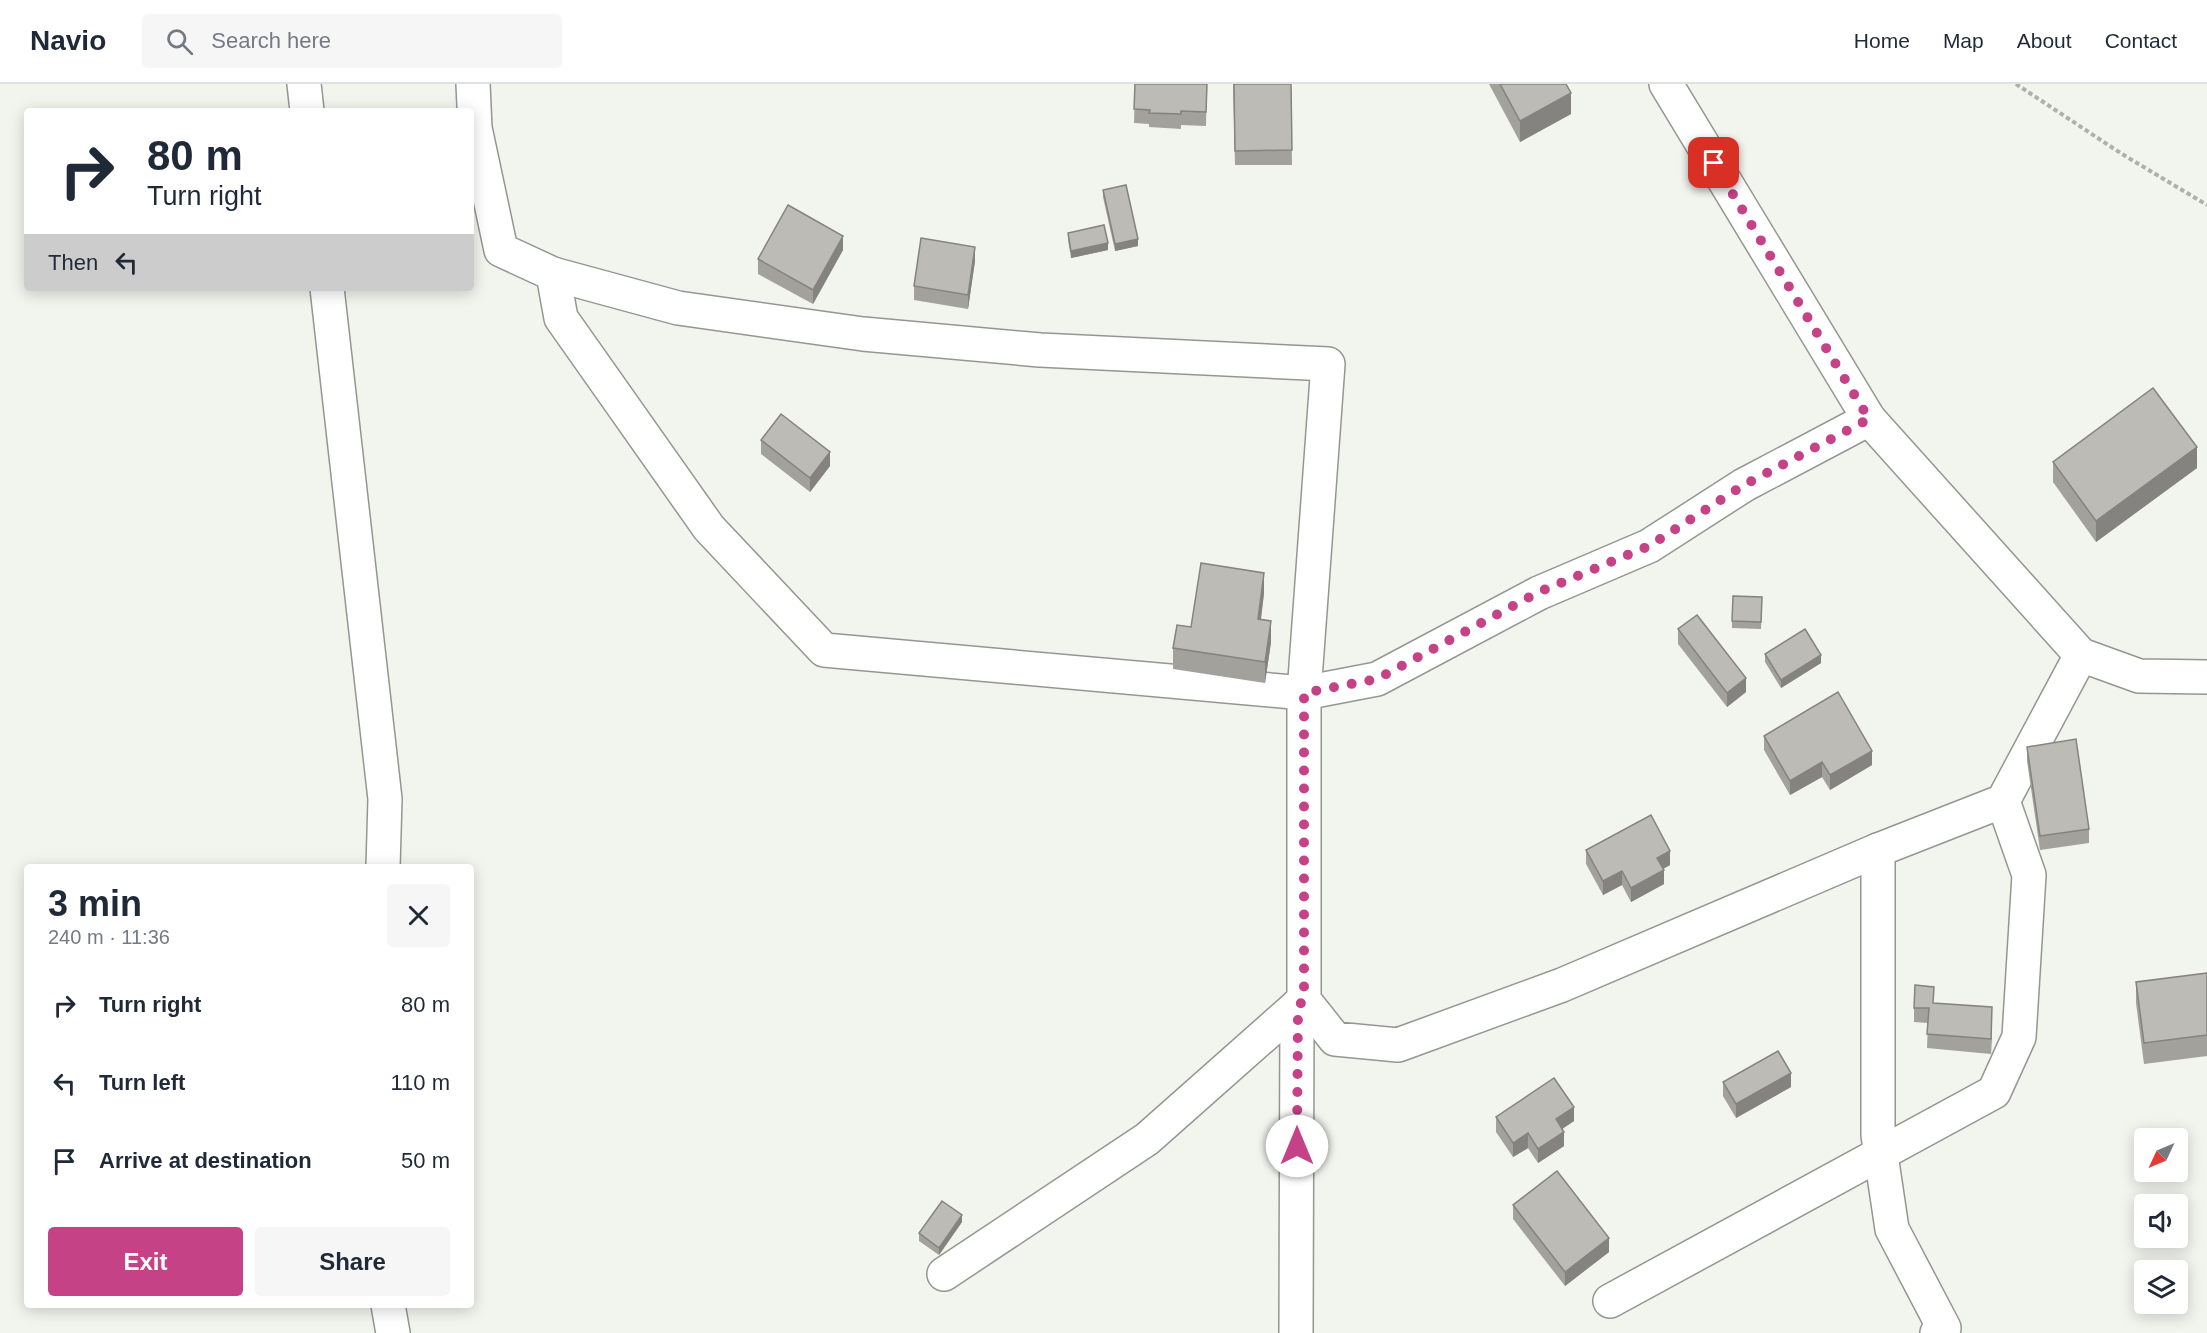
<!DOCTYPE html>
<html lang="en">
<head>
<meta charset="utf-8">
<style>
  body { margin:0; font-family:Arial,sans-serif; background:#f6f6f7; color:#1f2937; height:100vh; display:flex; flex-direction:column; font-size:22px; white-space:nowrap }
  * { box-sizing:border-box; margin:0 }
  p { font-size:20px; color:#747a83 }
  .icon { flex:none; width:33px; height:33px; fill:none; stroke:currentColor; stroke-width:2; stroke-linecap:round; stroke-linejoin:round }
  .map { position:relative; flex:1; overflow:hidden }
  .drawer { position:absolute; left:24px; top:780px; width:450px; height:444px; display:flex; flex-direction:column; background:#fff; border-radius:6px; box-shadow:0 3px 15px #0003 }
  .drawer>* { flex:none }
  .guide { position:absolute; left:24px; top:24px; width:450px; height:183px; border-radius:6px; box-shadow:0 3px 15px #0003; background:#fff; color:#1f2937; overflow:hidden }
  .needle { width:39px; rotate:226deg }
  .controls { position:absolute; left:2134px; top:1044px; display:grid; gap:12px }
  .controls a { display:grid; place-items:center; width:54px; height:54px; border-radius:6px; background:#fff; box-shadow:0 3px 15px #0003; font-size:30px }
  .pin { position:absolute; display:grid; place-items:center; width:51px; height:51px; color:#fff; margin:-26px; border-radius:12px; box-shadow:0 3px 9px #0006 }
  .me { position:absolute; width:66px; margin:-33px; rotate:0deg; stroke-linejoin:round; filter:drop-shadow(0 0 4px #0008) }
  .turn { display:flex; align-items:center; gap:21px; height:126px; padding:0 24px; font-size:27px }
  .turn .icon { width:78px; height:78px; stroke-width:2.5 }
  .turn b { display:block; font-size:42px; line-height:51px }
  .then { display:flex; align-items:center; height:57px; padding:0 24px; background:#0003; gap:12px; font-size:22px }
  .round { display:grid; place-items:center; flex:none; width:63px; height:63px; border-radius:6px; background:#f6f6f7 }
  .summary { display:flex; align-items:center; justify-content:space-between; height:102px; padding:0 24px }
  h1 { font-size:36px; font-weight:700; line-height:45px }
  .button { display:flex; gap:12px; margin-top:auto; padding:12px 24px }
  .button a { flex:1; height:69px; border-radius:6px; background:#c54287; color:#fff; font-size:24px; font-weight:700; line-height:69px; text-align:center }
  .button a+a { background:#f6f6f7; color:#1f2937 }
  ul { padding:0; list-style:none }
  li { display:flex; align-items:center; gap:18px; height:78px; padding:0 24px }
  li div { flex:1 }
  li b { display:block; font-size:22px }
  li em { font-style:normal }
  header { display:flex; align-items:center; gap:36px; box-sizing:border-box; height:84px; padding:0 30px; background:#fff; border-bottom:2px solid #e0e1e3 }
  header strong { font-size:28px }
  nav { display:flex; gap:33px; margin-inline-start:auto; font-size:21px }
  .search { width:420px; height:54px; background:#f6f6f7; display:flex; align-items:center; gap:15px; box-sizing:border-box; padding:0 21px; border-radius:6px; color:#747a83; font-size:22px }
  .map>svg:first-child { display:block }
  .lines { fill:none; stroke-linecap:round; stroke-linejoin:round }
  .minor-casing { stroke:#949791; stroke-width:36 }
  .path { stroke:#afb0ac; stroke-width:4; stroke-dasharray:4.5 3; stroke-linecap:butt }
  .minor { stroke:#fff; stroke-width:33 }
  .wall { fill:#a2a19c }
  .shaded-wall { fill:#84837f }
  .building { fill:#bcbbb5; stroke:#84837f; stroke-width:1.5 }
  .route { stroke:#c54287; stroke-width:10; stroke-dasharray:0 18 }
</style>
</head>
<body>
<header>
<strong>Navio</strong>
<div class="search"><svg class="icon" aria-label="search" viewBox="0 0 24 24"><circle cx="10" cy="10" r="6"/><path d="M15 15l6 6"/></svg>Search here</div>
<nav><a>Home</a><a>Map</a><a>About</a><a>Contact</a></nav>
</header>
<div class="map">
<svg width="2207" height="1249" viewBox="0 0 2207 1249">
  <rect width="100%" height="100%" fill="#f2f4ee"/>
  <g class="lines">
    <g class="minor-casing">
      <g id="minor">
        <path d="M 304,0 L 307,27"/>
        <path d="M 473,0 L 475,44 L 501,166 L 553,190 L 678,224 L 863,250 L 1040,266 L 1328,280 L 1304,609 L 1304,916 L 1335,955 L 1398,961 L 1562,901 L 1878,766 L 2003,717 L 2081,571"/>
        <path d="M 1666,0 L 1869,335 L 2081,571 L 2139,592 L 2207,593"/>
        <path d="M 553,190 L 561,234 L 709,444 L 824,566 L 1304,609 L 1377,595 L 1539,509 L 1649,462 L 1744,401 L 1869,335"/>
        <path d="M 327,204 L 385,715 L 383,783"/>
        <path d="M 1878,766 L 1878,1051 L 1892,1145 L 1944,1244 L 1937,1249"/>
        <path d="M 944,1190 L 1147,1055 L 1304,916"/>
        <path d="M 1610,1217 L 1994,1008 L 2019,953 L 2029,791 L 2003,717"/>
        <path d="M 388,1221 L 393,1249"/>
        <path d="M 1296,1249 L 1297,922"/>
      </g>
    </g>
    <path class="path" d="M 2016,0 L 2122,70 L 2207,121"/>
    <use href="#minor" class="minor"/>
  </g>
  <g class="wall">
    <path d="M 1135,0 L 1207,0 L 1206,42 L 1181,41 L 1181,45 L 1149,43 L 1149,40 L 1134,39 Z"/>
    <path d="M 1233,0 L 1291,0 L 1292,81 L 1235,81 Z"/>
    <path d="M 1489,0 L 1566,0 L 1571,30 L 1520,58 Z"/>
    <path d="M 1103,106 L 1138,162 L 1115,167 L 1103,113 Z"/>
    <path d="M 1068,149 L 1108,166 L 1071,174 L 1068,156 Z"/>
    <path d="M 843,166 L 813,220 L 758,190 L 758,175 Z"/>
    <path d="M 975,177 L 968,225 L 914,216 L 914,202 Z"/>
    <path d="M 761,356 L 830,382 L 810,408 L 761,370 Z"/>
    <path d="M 2053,378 L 2197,384 L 2096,458 L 2053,398 Z"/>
    <path d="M 1264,509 L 1261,536 L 1271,558 L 1265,599 L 1173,585 L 1173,564 L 1191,543 Z"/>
    <path d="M 1762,513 L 1761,545 L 1732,544 L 1732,537 Z"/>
    <path d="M 1678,545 L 1746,608 L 1727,623 L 1678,560 Z"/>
    <path d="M 1765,570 L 1821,579 L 1781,604 L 1765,578 Z"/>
    <path d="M 1764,652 L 1872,681 L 1830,706 L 1822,693 L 1790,711 L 1764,666 Z"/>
    <path d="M 2027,663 L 2089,745 L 2089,759 L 2040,766 L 2027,677 Z"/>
    <path d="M 1586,766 L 1670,781 L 1663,785 L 1664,800 L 1631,818 L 1622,801 L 1603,811 L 1586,780 Z"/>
    <path d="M 2207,889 L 2207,972 L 2144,980 L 2136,919 L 2136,898 Z"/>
    <path d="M 1934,919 L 1992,938 L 1991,970 L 1927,964 L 1928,939 L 1914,938 L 1914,924 Z"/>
    <path d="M 1723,998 L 1791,1003 L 1736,1034 L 1723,1012 Z"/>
    <path d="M 1496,1033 L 1574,1037 L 1562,1045 L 1564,1062 L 1538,1079 L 1528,1064 L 1513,1073 L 1496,1048 Z"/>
    <path d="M 1513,1121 L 1609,1168 L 1565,1202 L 1513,1135 Z"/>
    <path d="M 962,1138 L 939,1171 L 919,1157 L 919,1149 Z"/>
  </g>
  <g class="shaded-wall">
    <path d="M 1571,9 L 1571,30 L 1520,58 L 1520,37 Z"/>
    <path d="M 843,152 L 843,166 L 813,220 L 813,206 Z"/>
    <path d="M 1138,155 L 1138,162 L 1115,167 L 1115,160 Z"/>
    <path d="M 1108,159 L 1108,166 L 1071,174 L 1071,167 Z"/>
    <path d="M 975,163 L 975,177 L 968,225 L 968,211 Z"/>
    <path d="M 2197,363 L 2197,384 L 2096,458 L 2096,437 Z"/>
    <path d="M 830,368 L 830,382 L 810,408 L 810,394 Z"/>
    <path d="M 1264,489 L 1264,509 L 1258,556 L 1258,535 Z"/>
    <path d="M 1271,537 L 1271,558 L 1265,599 L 1265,578 Z"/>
    <path d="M 1821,571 L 1821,579 L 1781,604 L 1781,596 Z"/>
    <path d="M 1746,594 L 1746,608 L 1727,623 L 1727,609 Z"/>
    <path d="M 1872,667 L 1872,681 L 1830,706 L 1830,691 Z"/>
    <path d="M 1822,678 L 1822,693 L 1790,711 L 1790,697 Z"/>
    <path d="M 1670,767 L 1670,781 L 1657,788 L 1657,774 Z"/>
    <path d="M 1664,786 L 1664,800 L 1631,818 L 1631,804 Z"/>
    <path d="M 1622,787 L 1622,801 L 1603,811 L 1603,797 Z"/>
    <path d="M 1992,923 L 1992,938 L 1991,970 L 1991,955 Z"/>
    <path d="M 1791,989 L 1791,1003 L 1736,1034 L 1736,1020 Z"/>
    <path d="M 1574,1023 L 1574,1037 L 1556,1049 L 1556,1035 Z"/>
    <path d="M 1564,1048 L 1564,1062 L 1538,1079 L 1538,1065 Z"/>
    <path d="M 1528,1049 L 1528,1064 L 1513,1073 L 1513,1059 Z"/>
    <path d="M 962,1131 L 962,1138 L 939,1171 L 939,1164 Z"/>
    <path d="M 1609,1154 L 1609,1168 L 1565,1202 L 1565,1188 Z"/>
  </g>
  <g class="building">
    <path d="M 1135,0 L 1207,0 L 1206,28 L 1181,27 L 1181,30 L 1149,29 L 1150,26 L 1134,25 Z"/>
    <path d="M 1234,0 L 1291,0 L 1292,66 L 1235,67 Z"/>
    <path d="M 1500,0 L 1566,0 L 1571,9 L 1520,37 Z"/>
    <path d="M 1126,101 L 1138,155 L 1115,160 L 1103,106 Z"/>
    <path d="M 788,121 L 843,152 L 813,206 L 758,175 Z"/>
    <path d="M 1104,141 L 1108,159 L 1071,167 L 1068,149 Z"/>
    <path d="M 921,154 L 975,163 L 968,211 L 914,202 Z"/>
    <path d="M 2153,304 L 2197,363 L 2096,437 L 2053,378 Z"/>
    <path d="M 781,330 L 830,368 L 810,394 L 761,356 Z"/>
    <path d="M 1201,479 L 1264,489 L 1258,535 L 1271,537 L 1265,578 L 1173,564 L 1177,541 L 1191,543 Z"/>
    <path d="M 1733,512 L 1762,513 L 1761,538 L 1732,537 Z"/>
    <path d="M 1697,531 L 1746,594 L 1727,609 L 1678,545 Z"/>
    <path d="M 1805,545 L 1821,571 L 1781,596 L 1765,570 Z"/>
    <path d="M 1838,608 L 1872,667 L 1830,691 L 1822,678 L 1790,697 L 1764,652 Z"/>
    <path d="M 2076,655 L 2089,745 L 2040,752 L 2027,663 Z"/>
    <path d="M 1651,731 L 1670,767 L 1657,774 L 1664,786 L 1631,804 L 1622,787 L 1603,797 L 1586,766 Z"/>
    <path d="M 2207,889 L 2207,951 L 2144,959 L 2136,898 Z"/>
    <path d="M 1915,901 L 1934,903 L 1933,919 L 1992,923 L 1991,955 L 1927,950 L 1929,924 L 1914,924 Z"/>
    <path d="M 1778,967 L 1791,989 L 1736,1020 L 1723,998 Z"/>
    <path d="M 1554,994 L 1574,1023 L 1556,1035 L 1564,1048 L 1538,1065 L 1528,1049 L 1513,1059 L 1496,1033 Z"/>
    <path d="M 1557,1087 L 1609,1154 L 1565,1188 L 1513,1121 Z"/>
    <path d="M 942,1117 L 962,1131 L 939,1164 L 919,1149 Z"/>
  </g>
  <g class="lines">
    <path class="route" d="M 1297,1062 L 1298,922 L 1304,916 L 1304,609 L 1377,595 L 1539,508 L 1649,462 L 1744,401 L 1869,335 L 1714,79"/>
  </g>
</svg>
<div class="controls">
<a><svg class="needle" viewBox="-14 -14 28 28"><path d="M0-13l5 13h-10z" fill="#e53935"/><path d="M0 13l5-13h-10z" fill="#747a83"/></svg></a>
<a><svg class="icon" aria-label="sound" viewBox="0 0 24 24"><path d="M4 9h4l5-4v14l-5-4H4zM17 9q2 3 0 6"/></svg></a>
<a><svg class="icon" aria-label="layers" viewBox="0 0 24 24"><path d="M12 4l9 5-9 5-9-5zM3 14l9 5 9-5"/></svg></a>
</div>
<div class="pin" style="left:1714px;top:79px;background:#d93025"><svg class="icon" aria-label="arrive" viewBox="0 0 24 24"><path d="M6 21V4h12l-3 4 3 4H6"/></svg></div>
<svg class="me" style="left:1297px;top:1062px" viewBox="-20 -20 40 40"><circle r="19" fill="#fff"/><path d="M0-13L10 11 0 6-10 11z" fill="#c54287"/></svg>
<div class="guide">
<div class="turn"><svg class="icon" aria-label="right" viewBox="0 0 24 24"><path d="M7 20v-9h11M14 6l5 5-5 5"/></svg><div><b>80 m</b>Turn right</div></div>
<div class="then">Then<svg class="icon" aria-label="left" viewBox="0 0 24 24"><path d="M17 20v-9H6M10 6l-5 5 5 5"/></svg></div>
</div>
<section class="drawer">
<div class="summary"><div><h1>3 min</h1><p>240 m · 11:36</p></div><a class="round"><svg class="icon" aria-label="close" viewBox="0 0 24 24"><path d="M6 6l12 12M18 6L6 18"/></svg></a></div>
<ul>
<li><svg class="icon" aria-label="right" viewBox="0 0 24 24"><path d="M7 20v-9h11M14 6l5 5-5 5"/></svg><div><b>Turn right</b></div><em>80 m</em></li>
<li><svg class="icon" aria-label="left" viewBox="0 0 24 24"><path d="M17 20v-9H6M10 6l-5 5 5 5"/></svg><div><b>Turn left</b></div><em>110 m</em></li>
<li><svg class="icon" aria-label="arrive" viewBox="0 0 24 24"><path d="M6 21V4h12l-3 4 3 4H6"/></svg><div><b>Arrive at destination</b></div><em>50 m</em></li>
</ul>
<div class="button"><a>Exit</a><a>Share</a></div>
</section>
</div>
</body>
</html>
